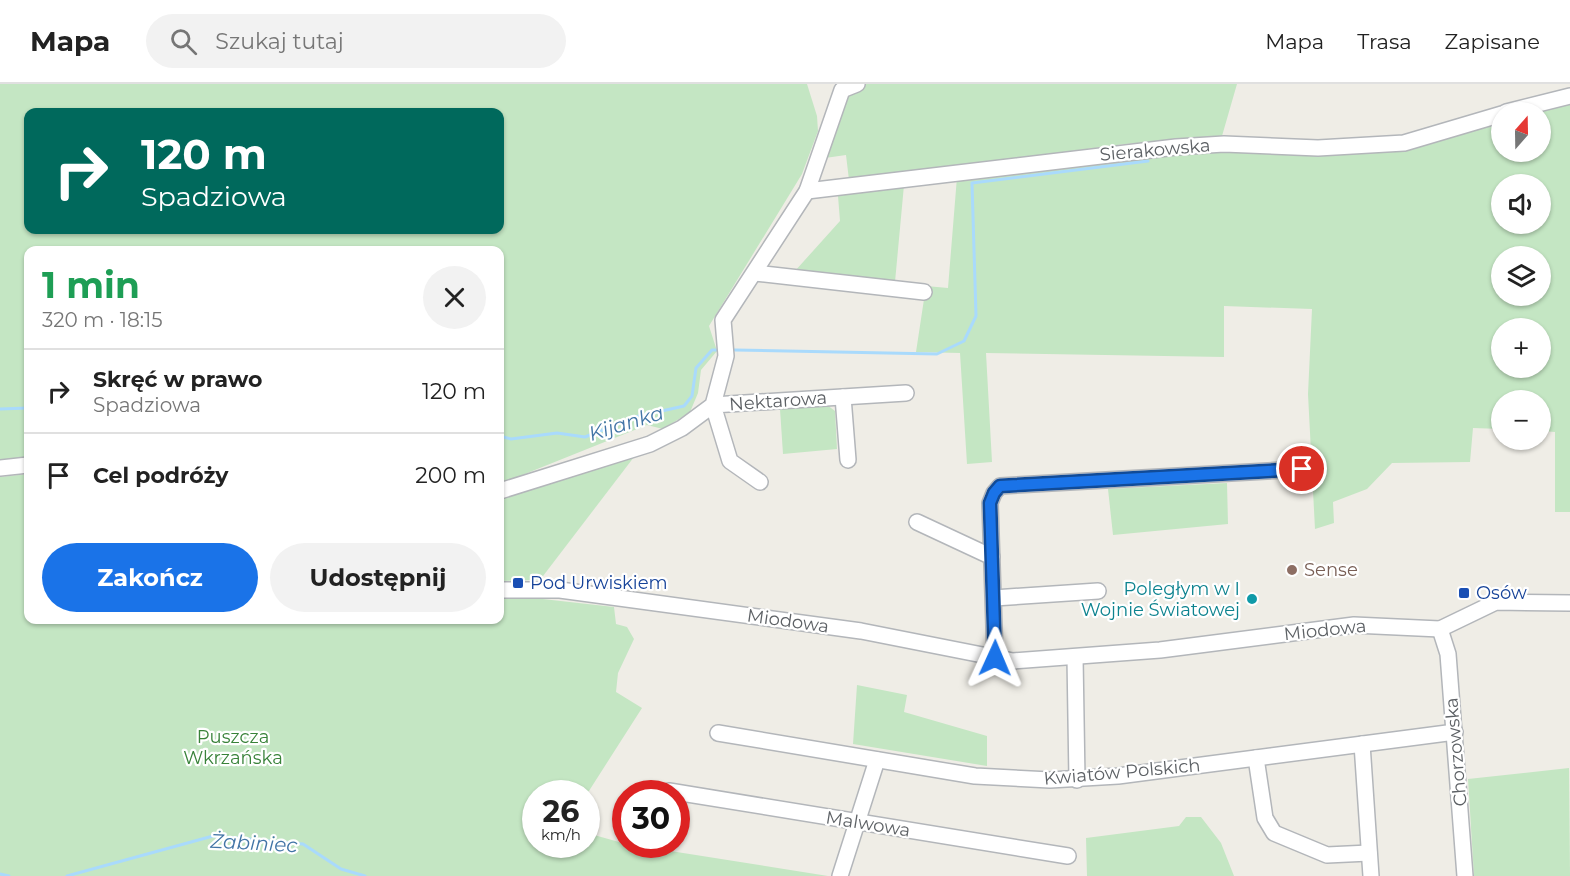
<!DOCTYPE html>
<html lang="pl">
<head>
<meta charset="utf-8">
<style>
  body { margin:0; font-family:Montserrat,sans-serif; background:#f2f2f2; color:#222; height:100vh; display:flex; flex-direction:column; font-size:22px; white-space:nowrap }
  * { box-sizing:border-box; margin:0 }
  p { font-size:20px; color:#767676 }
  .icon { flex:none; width:33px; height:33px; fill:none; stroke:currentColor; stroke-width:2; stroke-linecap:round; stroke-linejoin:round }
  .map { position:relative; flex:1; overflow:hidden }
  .panel { position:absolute; left:24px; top:162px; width:480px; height:378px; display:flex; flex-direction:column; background:#fff; border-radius:12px; box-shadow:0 2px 4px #0004 }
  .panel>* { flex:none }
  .hud { position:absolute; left:24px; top:24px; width:480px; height:126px; border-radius:12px; box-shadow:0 2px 4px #0004; background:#00695c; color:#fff; overflow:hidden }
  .needle { width:39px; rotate:20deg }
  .controls { position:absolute; left:1491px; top:18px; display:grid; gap:12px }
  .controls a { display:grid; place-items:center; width:60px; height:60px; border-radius:50%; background:#fff; box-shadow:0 2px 4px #0004; font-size:30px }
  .speed { position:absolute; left:522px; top:696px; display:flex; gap:12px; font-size:30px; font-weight:700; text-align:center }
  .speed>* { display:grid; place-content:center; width:78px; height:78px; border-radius:50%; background:#fff; box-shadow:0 2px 4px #0004; line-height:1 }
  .speed small { font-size:15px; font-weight:400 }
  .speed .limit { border:9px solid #d22; background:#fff; color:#111 }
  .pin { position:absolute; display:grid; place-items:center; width:51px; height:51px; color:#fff; margin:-26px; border:3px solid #fff; border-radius:50%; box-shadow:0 2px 6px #0007 }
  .me { position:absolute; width:66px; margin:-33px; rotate:1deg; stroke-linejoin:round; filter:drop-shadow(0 0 4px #0008) }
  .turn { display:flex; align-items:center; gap:21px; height:126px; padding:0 18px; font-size:27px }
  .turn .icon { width:78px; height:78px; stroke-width:2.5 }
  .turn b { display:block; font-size:42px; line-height:51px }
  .round { display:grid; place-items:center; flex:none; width:63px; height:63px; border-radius:32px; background:#f2f2f2 }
  .head { display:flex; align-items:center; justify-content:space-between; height:102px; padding:0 18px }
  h1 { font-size:36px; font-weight:700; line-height:45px; color:#1e9e55 }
  .button { display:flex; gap:12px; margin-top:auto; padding:12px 18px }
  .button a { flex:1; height:69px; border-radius:36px; background:#1a73e8; color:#fff; font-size:24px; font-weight:700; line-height:69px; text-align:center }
  .button a+a { background:#f2f2f2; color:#222 }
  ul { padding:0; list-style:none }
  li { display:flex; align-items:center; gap:18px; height:84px; padding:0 18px; border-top:2px solid #e0e0e0 }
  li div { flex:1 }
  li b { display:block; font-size:22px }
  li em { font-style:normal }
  header { display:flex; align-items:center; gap:36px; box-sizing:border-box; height:84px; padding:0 30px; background:#fff; border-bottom:2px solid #e0e0e0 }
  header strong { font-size:28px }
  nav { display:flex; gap:33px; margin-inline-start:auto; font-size:21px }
  .search { width:420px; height:54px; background:#f2f2f2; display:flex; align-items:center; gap:15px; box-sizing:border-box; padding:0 21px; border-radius:33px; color:#767676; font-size:22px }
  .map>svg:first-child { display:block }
  .green { fill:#c4e6c3; fill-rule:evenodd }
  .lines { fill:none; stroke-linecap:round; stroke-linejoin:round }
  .stream { stroke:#a9dafc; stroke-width:3 }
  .minor-casing { stroke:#b3b6ba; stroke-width:18 }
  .minor { stroke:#fff; stroke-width:15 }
  .route-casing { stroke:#114b97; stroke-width:15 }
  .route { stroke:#1a73e8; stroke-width:10 }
  .education-dot { fill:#8d6e63; stroke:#fff; stroke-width:2 }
  .transit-dot { fill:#1a4fb4; stroke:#fff; stroke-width:2 }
  .culture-dot { fill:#0f9aa8; stroke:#fff; stroke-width:2 }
  .labels { text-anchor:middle; stroke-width:4.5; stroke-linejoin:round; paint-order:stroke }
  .street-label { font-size:18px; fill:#5d6165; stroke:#fff }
  .education-label { font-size:18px; fill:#785e54; stroke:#fff; text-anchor:start }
  .transit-label { font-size:18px; fill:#164399; stroke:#fff; text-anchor:start }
  .culture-label { font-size:18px; fill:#0d838f; stroke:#fff; text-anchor:end }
  .park-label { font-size:18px; fill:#388239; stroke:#fff }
  .water-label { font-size:20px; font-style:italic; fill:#4275a6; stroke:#fff }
</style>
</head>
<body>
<header>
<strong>Mapa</strong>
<div class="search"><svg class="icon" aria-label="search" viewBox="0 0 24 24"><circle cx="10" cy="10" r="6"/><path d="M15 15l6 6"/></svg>Szukaj tutaj</div>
<nav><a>Mapa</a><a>Trasa</a><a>Zapisane</a></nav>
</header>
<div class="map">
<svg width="1570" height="792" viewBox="0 0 1570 792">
  <rect width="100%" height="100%" fill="#efede6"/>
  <g class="green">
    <path d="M 0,0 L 807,0 L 817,32 L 818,47 L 802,90 L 709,242 L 717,267 L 701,286 L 698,309 L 690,328 L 663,345 L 647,341 L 500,400 L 500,166 L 28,166 L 28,374 L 0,378 ZM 28,28 L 500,28 L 500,146 L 28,146 Z"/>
    <path d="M 862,0 L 1237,0 L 1222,52 L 1125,60 L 849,96 L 846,71 L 825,74 L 845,7 Z"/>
    <path d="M 1570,19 L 1570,428 L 1555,428 L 1555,348 L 1541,347 L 1540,316 L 1502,316 L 1501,345 L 1473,344 L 1470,378 L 1392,379 L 1367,405 L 1333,418 L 1334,439 L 1315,445 L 1308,310 L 1312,225 L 1224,222 L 1224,273 L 986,269 L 992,378 L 967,380 L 960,269 L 916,268 L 926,202 L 948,204 L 957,93 L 1110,75 L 1226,66 L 1321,70 L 1501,37 L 1502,68 L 1540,68 L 1540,28 L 1531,28 ZM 1502,100 L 1540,100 L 1540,140 L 1502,140 ZM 1502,172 L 1540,172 L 1540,212 L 1502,212 ZM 1502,244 L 1540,244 L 1540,284 L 1502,284 Z"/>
    <path d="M 904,101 L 895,198 L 795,187 L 840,137 L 838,112 Z"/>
    <path d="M 827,321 L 835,327 L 837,365 L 783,370 L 780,325 Z"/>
    <path d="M 634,373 L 540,496 L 500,497 L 500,412 Z"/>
    <path d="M 28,390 L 28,536 L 500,536 L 500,514 L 525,513 L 614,523 L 616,540 L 627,543 L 634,555 L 618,589 L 616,608 L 642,624 L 587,710 L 536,710 L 536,760 L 586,760 L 587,749 L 626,760 L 828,792 L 0,792 L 0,393 Z"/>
    <path d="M 1227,399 L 1228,440 L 1113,451 L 1108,405 Z"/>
    <path d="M 857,601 L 907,611 L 904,628 L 987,652 L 987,682 L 853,660 Z"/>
    <path d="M 1569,684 L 1570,792 L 1474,792 L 1468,695 Z"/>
    <path d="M 1186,733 L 1201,733 L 1221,759 L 1234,792 L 1087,792 L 1086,754 L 1179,742 Z"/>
  </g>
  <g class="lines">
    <g class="stream">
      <path d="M 735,266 L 937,270 L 964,257 L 976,232 L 972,99 L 1148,77"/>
      <path d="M 0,325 L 28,324"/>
      <path d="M 500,352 L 511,355 L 557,349 L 585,353 L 635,333 L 684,322 L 692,312 L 696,284 L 712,266 L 716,266"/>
      <path d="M 0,790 L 9,792"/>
      <path d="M 67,792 L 213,752 L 303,760 L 341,785 L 365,792"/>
    </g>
    <g class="minor-casing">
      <g id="minor">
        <path d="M 1506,28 L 1570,12"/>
        <path d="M 807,107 L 1176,63 L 1224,60 L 1318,64 L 1404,59 L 1502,30"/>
        <path d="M 755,189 L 924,208"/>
        <path d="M 843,313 L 848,376"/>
        <path d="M 0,384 L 28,381"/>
        <path d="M 760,398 L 730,377 L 713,321 L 906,309"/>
        <path d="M 500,407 L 650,360 L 682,344 L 713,321 L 726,272 L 723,236 L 807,107 L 842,6 L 857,0"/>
        <path d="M 917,438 L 992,473"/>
        <path d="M 500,506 L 560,506 L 861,547 L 1013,577 L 1160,566 L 1354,541 L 1440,545 L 1496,518 L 1570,519"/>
        <path d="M 994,514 L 1098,507"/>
        <path d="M 1440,545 L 1448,570 L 1465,792"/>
        <path d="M 1075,573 L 1077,696"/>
        <path d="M 995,574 L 990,419 L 994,409 L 1000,402 L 1302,385"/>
        <path d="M 718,649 L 975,692 L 1050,696 L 1118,692 L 1455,648"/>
        <path d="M 1362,660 L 1371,792"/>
        <path d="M 1256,674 L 1265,734 L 1274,749 L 1327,771 L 1369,769"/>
        <path d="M 669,707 L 1068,772"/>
        <path d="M 840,792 L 877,676"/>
      </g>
    </g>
    <use href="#minor" class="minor"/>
  </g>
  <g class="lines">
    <g class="route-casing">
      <path id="route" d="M 995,574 L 990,419 L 994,409 L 1000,402 L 1302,385"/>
    </g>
    <use href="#route" class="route"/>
  </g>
  <circle class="education-dot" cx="1292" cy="486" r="6"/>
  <g class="transit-dot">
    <rect x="512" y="493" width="12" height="12" rx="3"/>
    <rect x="1458" y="503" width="12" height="12" rx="3"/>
  </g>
  <circle class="culture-dot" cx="1252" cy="515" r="6"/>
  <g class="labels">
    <g class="street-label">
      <text transform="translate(1155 66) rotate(-5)" y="6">Sierakowska</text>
      <text transform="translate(778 317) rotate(-4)" y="6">Nektarowa</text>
      <text transform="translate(788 537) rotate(8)" y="6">Miodowa</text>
      <text transform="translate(1325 546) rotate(-6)" y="6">Miodowa</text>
      <text transform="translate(1456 668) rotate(-95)" y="6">Chorzowska</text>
      <text transform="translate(1122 688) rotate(-5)" y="6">Kwiatów Polskich</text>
      <text transform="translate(868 740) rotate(9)" y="6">Malwowa</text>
    </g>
    <g class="education-label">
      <text x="1304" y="492">Sense</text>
    </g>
    <g class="transit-label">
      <text x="530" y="505">Pod Urwiskiem</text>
      <text x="1476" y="515">Osów</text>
    </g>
    <g class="culture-label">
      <text x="1240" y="511">Poległym w I<tspan x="1240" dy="21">Wojnie Światowej</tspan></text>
    </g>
    <g class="park-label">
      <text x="233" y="659">Puszcza<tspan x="233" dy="21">Wkrzańska</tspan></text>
    </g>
    <g class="water-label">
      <text transform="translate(626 339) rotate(-17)" y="7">Kijanka</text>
      <text transform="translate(254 759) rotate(3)" y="7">Żabiniec</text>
    </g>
  </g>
</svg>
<div class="controls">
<a><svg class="needle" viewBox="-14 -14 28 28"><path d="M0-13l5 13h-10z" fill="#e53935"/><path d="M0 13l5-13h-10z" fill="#767676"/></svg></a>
<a><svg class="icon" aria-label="sound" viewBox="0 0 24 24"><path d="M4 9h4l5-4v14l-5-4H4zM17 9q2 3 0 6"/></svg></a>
<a><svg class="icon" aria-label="layers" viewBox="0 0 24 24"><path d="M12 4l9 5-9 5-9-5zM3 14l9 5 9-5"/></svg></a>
<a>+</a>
<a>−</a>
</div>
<div class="speed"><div>26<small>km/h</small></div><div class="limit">30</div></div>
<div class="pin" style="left:1302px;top:385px;background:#d93025"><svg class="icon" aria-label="arrive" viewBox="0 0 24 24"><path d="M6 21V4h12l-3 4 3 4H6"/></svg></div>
<svg class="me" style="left:995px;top:574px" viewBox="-20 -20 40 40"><path d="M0-17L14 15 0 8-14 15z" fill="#1a73e8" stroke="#fff" stroke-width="4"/></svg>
<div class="hud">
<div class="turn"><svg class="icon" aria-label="right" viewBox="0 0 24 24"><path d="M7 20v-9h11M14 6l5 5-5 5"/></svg><div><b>120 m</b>Spadziowa</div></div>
</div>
<section class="panel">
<div class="head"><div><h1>1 min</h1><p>320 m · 18:15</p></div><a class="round"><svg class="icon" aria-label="close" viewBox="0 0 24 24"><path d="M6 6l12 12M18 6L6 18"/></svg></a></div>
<ul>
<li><svg class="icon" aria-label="right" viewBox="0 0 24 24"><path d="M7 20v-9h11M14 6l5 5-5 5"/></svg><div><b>Skręć w prawo</b><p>Spadziowa</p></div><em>120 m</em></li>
<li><svg class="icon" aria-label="arrive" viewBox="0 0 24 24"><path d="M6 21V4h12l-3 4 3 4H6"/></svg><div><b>Cel podróży</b></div><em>200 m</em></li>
</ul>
<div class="button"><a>Zakończ</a><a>Udostępnij</a></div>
</section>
</div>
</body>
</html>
